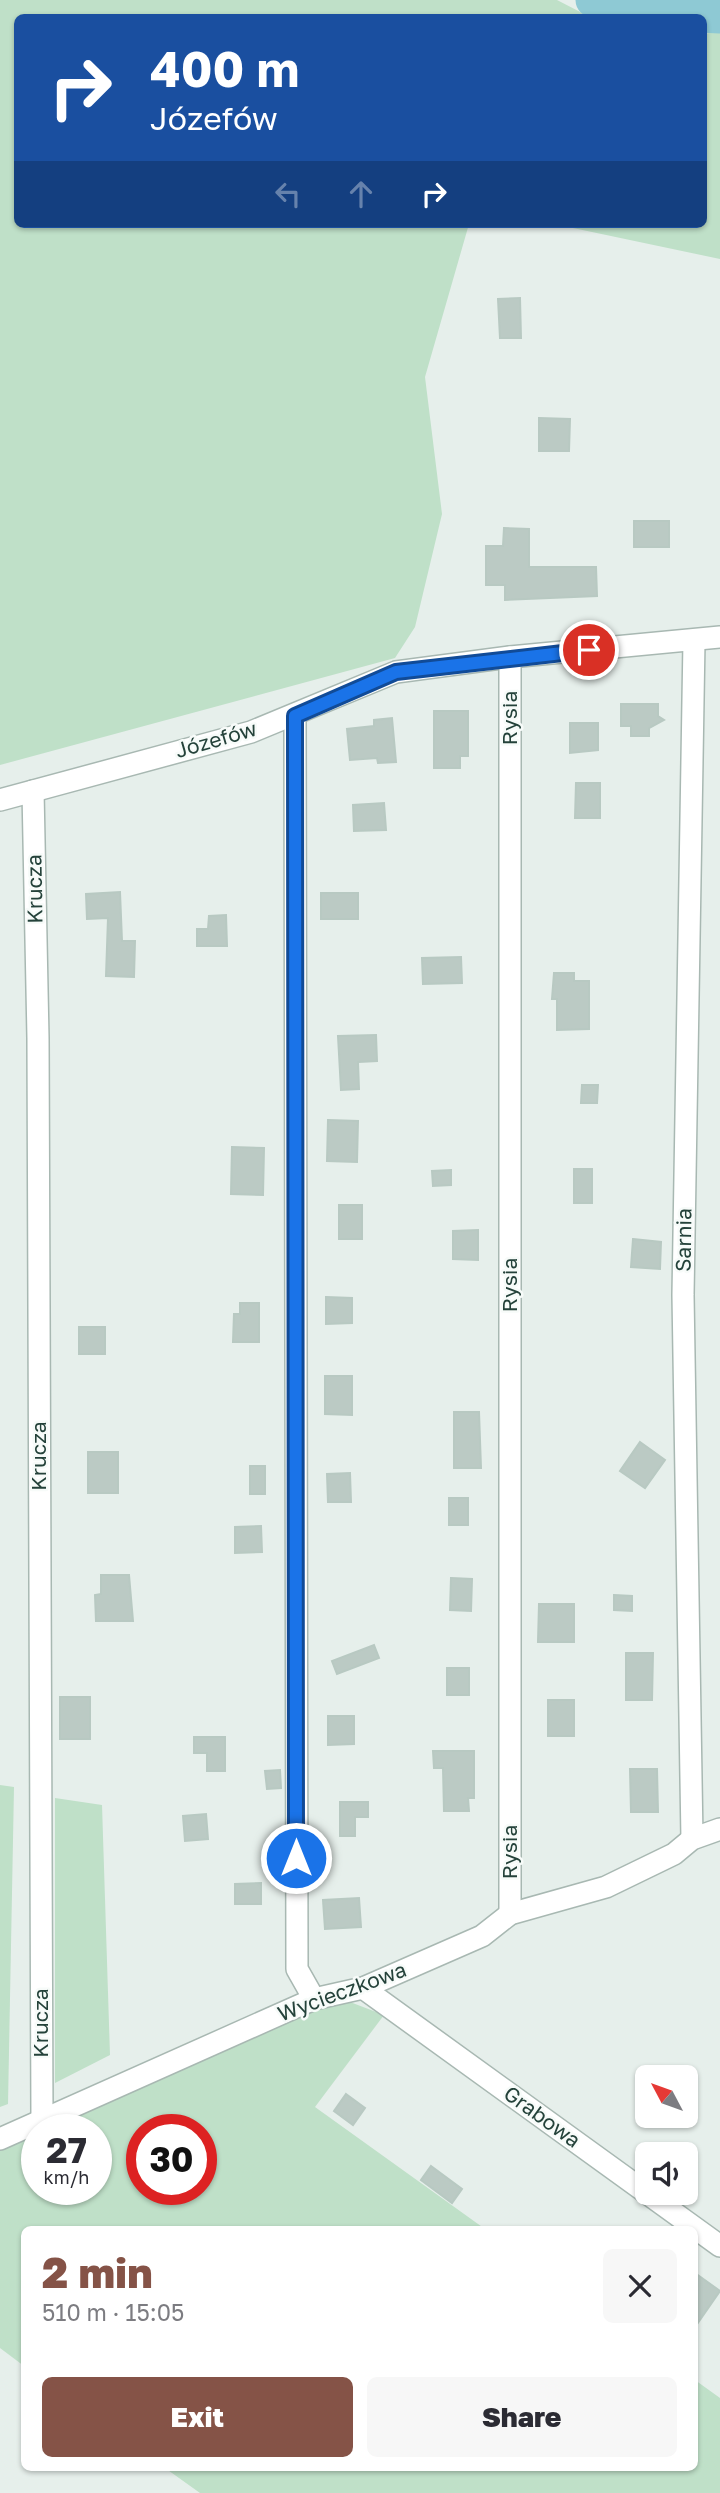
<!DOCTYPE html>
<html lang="en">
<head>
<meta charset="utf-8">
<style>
  body { margin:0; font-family:"Golos Text",sans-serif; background:#f7f7f7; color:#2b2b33; height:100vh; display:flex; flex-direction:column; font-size:26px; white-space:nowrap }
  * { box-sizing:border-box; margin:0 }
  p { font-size:23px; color:#7c7c81 }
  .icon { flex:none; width:38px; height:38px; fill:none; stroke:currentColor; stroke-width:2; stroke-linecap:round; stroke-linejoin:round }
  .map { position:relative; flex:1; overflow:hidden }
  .details { position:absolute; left:21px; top:2226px; width:677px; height:245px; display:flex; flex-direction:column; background:#fff; border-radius:10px; box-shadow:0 2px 5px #0004 }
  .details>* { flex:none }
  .banner { position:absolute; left:14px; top:14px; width:693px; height:214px; border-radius:10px; box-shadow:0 2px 5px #0004; background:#1a4fa0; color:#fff; overflow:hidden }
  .needle { width:46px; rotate:311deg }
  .tools { position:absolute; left:635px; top:2065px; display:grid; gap:14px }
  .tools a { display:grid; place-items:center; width:63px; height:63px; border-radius:10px; background:#fff; box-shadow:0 2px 5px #0004; font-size:35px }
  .speed { position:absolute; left:21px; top:2114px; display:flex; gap:14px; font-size:35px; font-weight:700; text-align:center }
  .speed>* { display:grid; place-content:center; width:91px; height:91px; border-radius:50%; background:#fff; box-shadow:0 2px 5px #0004; line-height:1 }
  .speed small { font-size:18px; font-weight:400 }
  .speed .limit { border:10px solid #d22; background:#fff; color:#111 }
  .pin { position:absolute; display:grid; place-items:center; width:60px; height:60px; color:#fff; margin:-30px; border:4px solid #fff; border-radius:50%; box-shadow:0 2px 7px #0007 }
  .me { position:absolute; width:77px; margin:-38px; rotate:0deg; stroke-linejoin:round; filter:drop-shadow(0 0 5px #0008) }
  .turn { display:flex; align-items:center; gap:24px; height:147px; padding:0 21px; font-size:32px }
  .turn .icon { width:91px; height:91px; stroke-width:2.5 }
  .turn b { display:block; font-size:49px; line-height:60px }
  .lanes { display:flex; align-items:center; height:66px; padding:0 21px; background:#0003; justify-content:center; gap:35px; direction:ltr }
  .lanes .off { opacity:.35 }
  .round { display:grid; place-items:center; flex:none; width:74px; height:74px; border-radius:10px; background:#f7f7f7 }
  .summary { display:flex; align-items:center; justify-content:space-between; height:119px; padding:0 21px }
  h1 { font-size:42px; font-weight:800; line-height:52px; color:#855347 }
  .button { display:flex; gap:14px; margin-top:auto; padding:14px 21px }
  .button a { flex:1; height:80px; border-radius:10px; background:#855347; color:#fff; font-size:28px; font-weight:800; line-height:80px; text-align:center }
  .button a+a { background:#f7f7f7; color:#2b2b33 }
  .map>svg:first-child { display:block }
  .green { fill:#bfe0c8; fill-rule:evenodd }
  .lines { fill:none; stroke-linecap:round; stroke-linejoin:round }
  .river { stroke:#8ec9d4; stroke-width:35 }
  .building { fill:#bbcac4; stroke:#b8c9c2; stroke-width:2 }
  .minor-casing { stroke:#a8b8b2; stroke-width:24 }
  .minor { stroke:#fff; stroke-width:21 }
  .route-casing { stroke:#114b97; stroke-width:18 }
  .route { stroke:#1a73e8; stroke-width:12 }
  .labels { text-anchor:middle; stroke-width:5; stroke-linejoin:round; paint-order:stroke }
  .street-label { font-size:21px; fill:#24423a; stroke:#f7fbf9 }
</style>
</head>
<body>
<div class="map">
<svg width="720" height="2493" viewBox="0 0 720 2493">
  <rect width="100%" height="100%" fill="#e6efeb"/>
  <g class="green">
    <path d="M 0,0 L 557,0 L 590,17 L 18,18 L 18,224 L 469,224 L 425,377 L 442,514 L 415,627 L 395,658 L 0,765 Z"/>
    <path d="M 720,31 L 720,259 L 554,224 L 704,224 L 704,34 Z"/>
    <path d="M 0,1785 L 14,1787 L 8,2104 L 0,2107 Z"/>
    <path d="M 55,1798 L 102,1805 L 110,2055 L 55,2083 Z"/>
    <path d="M 333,2002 L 350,2002 L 384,2015 L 315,2107 L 485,2229 L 24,2230 L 24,2366 L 0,2348 L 0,2145 ZM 37,2130 L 96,2130 L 96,2189 L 37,2189 ZM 142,2130 L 201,2130 L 201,2189 L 142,2189 Z"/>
    <path d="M 695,2380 L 720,2398 L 720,2493 L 200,2493 L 165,2468 L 695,2468 Z"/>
  </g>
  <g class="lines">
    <path class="river" d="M 593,0 L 621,11 L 720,16"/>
  </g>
  <g class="building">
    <path d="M 520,298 L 521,338 L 500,338 L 498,299 Z"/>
    <path d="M 539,418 L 570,419 L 569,451 L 539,451 Z"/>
    <rect x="634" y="521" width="35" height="26"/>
    <path d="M 504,528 L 529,529 L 529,567 L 596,567 L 597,596 L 505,600 L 505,585 L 486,585 L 486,546 L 503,546 Z"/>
    <path d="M 621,704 L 658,704 L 658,716 L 664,720 L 649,728 L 649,736 L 631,736 L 631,726 L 621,726 Z"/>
    <path d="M 434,711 L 468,711 L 468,756 L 460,756 L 460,768 L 434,768 Z"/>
    <path d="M 392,718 L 396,762 L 378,763 L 377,758 L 350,760 L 347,729 L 374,726 L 374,720 Z"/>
    <path d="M 570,723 L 598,723 L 598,750 L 570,753 Z"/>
    <path d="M 576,783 L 600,783 L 600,818 L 575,818 Z"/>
    <path d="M 384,803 L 386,830 L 354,831 L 353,805 Z"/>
    <path d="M 120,892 L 122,941 L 135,941 L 134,977 L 106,976 L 108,918 L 87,919 L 86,894 Z"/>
    <rect x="321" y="893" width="37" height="26"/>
    <path d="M 226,915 L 227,946 L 197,946 L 197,929 L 208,929 L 209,916 Z"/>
    <path d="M 461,957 L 462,983 L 423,984 L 422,958 Z"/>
    <path d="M 554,973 L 574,973 L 574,981 L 589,981 L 589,1029 L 557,1030 L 557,999 L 552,999 Z"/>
    <path d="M 376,1035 L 377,1061 L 358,1062 L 359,1089 L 341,1090 L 338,1036 Z"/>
    <path d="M 582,1085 L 598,1085 L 597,1103 L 581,1103 Z"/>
    <path d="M 328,1120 L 358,1121 L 357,1162 L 327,1161 Z"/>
    <path d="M 232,1147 L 264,1148 L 263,1195 L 231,1194 Z"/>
    <rect x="574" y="1169" width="18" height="34"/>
    <path d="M 451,1170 L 451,1185 L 433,1186 L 432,1171 Z"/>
    <rect x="339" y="1205" width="23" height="34"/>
    <path d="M 478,1230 L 478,1260 L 453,1259 L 453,1231 Z"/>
    <path d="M 633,1239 L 661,1242 L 660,1269 L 631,1267 Z"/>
    <path d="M 326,1297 L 352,1298 L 352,1323 L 326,1324 Z"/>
    <path d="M 240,1303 L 259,1303 L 259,1342 L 233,1342 L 234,1314 L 240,1314 Z"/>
    <rect x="79" y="1327" width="26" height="27"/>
    <path d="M 325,1376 L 352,1376 L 352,1415 L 325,1414 Z"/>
    <path d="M 454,1412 L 479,1412 L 481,1468 L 454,1468 Z"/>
    <path d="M 640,1442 L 665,1460 L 645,1488 L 620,1471 Z"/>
    <rect x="88" y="1452" width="30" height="41"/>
    <rect x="250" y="1466" width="15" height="28"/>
    <path d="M 350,1473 L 351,1502 L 328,1502 L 327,1474 Z"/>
    <rect x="449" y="1498" width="19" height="27"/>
    <path d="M 261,1526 L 262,1552 L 235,1553 L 235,1527 Z"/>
    <path d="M 101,1575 L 129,1575 L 133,1621 L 96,1621 L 95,1595 L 101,1594 Z"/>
    <path d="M 451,1578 L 472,1579 L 471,1611 L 450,1610 Z"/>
    <path d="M 614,1595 L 632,1596 L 632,1611 L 614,1610 Z"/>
    <path d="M 539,1604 L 574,1604 L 574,1642 L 538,1642 Z"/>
    <path d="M 374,1645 L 379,1658 L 337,1674 L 332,1661 Z"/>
    <path d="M 626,1653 L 653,1653 L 652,1700 L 626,1700 Z"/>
    <rect x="447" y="1668" width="22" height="27"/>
    <rect x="60" y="1697" width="30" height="42"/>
    <rect x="548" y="1700" width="26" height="36"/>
    <path d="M 328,1716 L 354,1716 L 354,1744 L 328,1745 Z"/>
    <path d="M 194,1737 L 225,1737 L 225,1771 L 207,1771 L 207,1753 L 194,1753 Z"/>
    <path d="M 433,1751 L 474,1751 L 474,1798 L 468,1798 L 469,1811 L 444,1811 L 443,1768 L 434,1768 Z"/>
    <path d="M 630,1769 L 657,1769 L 658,1812 L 631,1812 Z"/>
    <path d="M 280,1770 L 281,1788 L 267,1789 L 265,1771 Z"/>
    <path d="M 340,1802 L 368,1802 L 368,1817 L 355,1817 L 355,1836 L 340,1836 Z"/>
    <path d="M 206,1814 L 208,1839 L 185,1841 L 183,1816 Z"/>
    <path d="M 261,1883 L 261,1904 L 235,1904 L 235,1884 Z"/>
    <path d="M 359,1898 L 361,1927 L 325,1929 L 323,1900 Z"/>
    <path d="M 346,2094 L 365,2108 L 353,2125 L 334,2111 Z"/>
    <path d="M 431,2166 L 462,2189 L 452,2203 L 421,2180 Z"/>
    <path d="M 695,2273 L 720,2291 L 695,2327 Z"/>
  </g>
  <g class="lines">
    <g class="minor-casing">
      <g id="minor">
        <path d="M 510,657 L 510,1914"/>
        <path d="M 295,716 L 297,1969 L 314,1999"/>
        <path d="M 33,791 L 38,1038 L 42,2121"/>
        <path d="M 0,800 L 251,732 L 396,672 L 510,657 L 720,637"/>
        <path d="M 692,1839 L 683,1295 L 694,641"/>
        <path d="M 363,1988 L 720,2246"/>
        <path d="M 0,2139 L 314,1999 L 363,1988 L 482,1936 L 510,1914 L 606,1887 L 674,1854 L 692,1839 L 720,1829"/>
      </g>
    </g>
    <use href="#minor" class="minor"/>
  </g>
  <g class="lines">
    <g class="route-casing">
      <path id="route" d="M 296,1858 L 295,716 L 396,672 L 589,650"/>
    </g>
    <use href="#route" class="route"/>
  </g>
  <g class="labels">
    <g class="street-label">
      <text transform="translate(510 718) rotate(-90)" y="7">Rysia</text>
      <text transform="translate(216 740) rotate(-16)" y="7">Józefów</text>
      <text transform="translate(35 889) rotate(-91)" y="7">Krucza</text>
      <text transform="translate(684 1240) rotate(-89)" y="7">Sarnia</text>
      <text transform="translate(510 1285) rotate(-90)" y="7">Rysia</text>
      <text transform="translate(39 1456) rotate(-90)" y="7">Krucza</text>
      <text transform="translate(510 1852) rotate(-90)" y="7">Rysia</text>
      <text transform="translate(342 1992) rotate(-20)" y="7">Wycieczkowa</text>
      <text transform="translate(41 2023) rotate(-90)" y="7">Krucza</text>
      <text transform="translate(542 2117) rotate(36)" y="7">Grabowa</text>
    </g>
  </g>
</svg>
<div class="tools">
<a><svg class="needle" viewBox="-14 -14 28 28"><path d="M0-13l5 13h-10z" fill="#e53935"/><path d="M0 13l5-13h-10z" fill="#7c7c81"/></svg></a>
<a><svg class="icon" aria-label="sound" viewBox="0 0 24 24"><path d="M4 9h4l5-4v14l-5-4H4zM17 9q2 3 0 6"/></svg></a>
</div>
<div class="speed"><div>27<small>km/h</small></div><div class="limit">30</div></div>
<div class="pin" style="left:589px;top:650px;background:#d93025"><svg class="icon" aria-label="arrive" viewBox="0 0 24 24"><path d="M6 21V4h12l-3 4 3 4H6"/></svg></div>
<svg class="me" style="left:296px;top:1858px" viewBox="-20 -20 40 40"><circle r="17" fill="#1a73e8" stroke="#fff" stroke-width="3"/><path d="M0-11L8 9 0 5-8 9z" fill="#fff"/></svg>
<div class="banner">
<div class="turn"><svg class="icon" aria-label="right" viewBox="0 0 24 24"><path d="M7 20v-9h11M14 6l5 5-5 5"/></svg><div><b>400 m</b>Józefów</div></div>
<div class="lanes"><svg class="icon off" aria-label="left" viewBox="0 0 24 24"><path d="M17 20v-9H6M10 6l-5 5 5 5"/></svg><svg class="icon off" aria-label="ahead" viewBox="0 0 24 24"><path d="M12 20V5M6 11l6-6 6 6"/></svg><svg class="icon" aria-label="right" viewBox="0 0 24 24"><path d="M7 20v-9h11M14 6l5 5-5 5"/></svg></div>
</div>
<section class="details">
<div class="summary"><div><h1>2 min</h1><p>510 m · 15:05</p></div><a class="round"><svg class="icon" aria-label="close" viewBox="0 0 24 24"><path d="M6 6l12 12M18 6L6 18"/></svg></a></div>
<div class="button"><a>Exit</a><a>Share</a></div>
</section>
</div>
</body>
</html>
